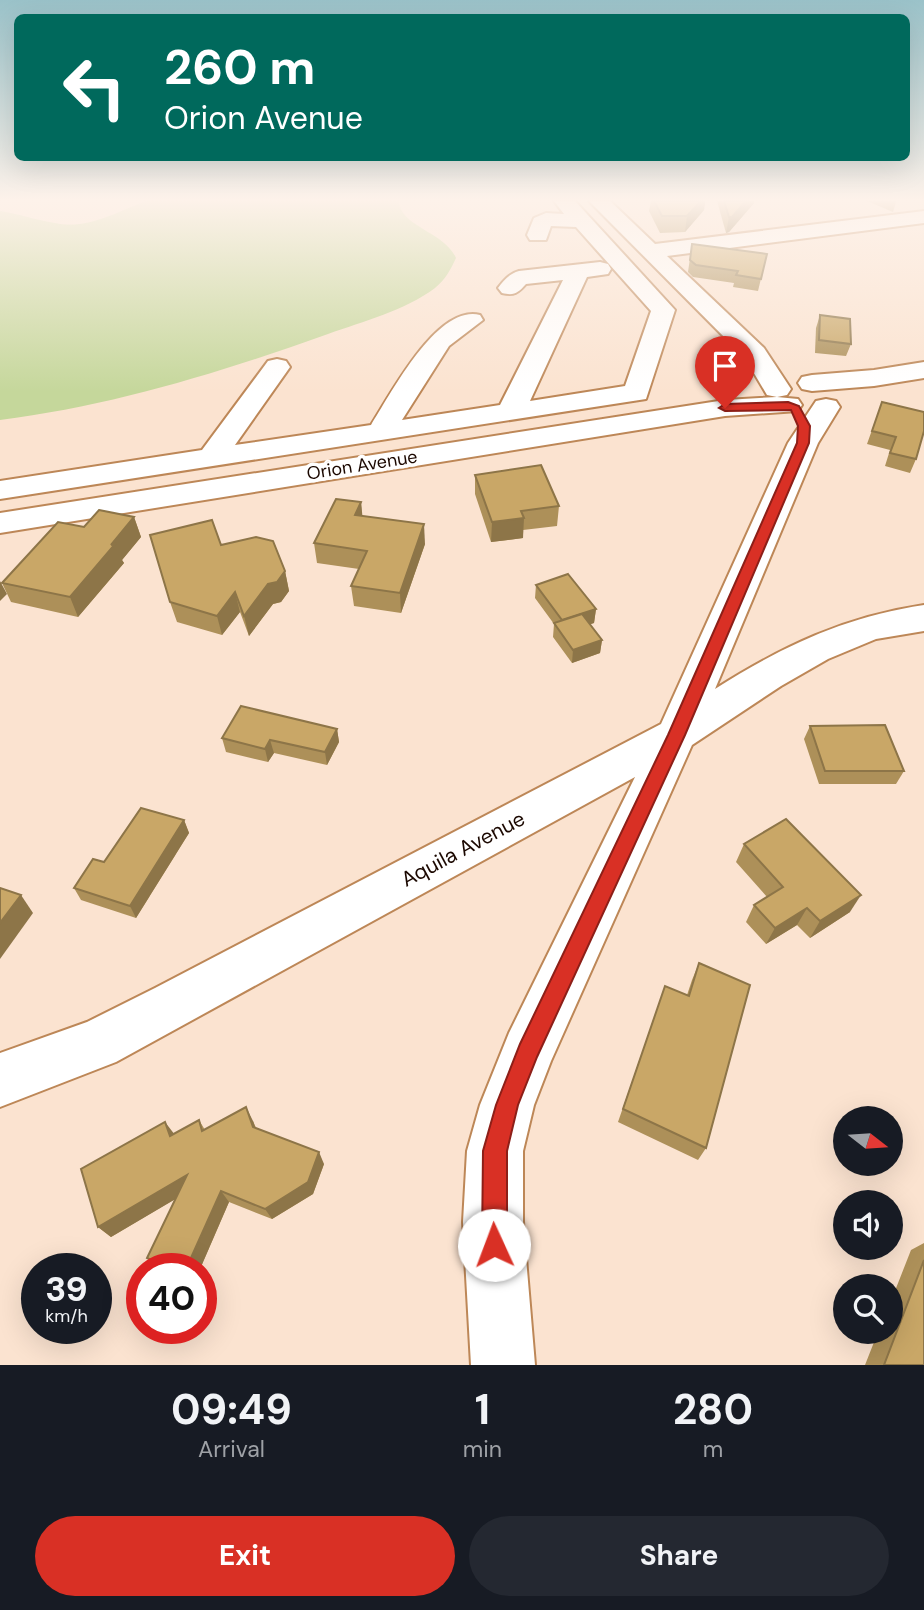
<!DOCTYPE html>
<html lang="en">
<head>
<meta charset="utf-8">
<style>
  body { margin:0; font-family:"DM Sans",sans-serif; background:#242831; color:#f1f3f6; height:100vh; display:flex; flex-direction:column; font-size:26px; white-space:nowrap }
  * { box-sizing:border-box; margin:0 }
  p { font-size:23px; color:#9ea1a6 }
  .icon { flex:none; width:38px; height:38px; fill:none; stroke:currentColor; stroke-width:2; stroke-linecap:round; stroke-linejoin:round }
  .map { position:relative; height:1365px; overflow:hidden }
  .sheet { display:flex; flex-direction:column; background:#171b24; flex:1 }
  .sheet>* { flex:none }
  .top-card { position:absolute; left:14px; top:14px; width:896px; height:147px; border-radius:10px; box-shadow:0 7px 28px #0002; background:#00695c; color:#fff; overflow:hidden }
  .needle { width:46px; rotate:107deg }
  .controls { position:absolute; left:833px; top:1106px; display:grid; gap:14px }
  .controls a { display:grid; place-items:center; width:70px; height:70px; border-radius:50%; background:#171b24; box-shadow:0 7px 28px #0002; font-size:35px }
  .speed { position:absolute; left:21px; top:1253px; display:flex; gap:14px; font-size:35px; font-weight:700; text-align:center }
  .speed>* { display:grid; place-content:center; width:91px; height:91px; border-radius:50%; background:#171b24; box-shadow:0 7px 28px #0002; line-height:1 }
  .speed small { font-size:18px; font-weight:400 }
  .speed .limit { border:10px solid #d22; background:#fff; color:#111 }
  .pin { position:absolute; display:grid; place-items:center; width:60px; height:60px; color:#fff; margin:-72px -30px; border-radius:50% 50% 50% 0; rotate:-45deg; box-shadow:0 0 7px #0007 }
  .pin .icon { rotate:45deg }
  .me { position:absolute; width:77px; margin:-38px; rotate:358deg; stroke-linejoin:round; filter:drop-shadow(0 0 5px #0008) }
  .turn { display:flex; align-items:center; gap:24px; height:147px; padding:0 35px; font-size:32px }
  .turn .icon { width:91px; height:91px; stroke-width:2.5 }
  .turn b { display:block; font-size:49px; line-height:60px }
  .eta { display:flex; justify-content:space-evenly; align-items:center; height:119px; text-align:center }
  .eta b { font-size:42px; font-weight:700; line-height:49px }
  .cta { display:flex; gap:14px; margin-top:auto; padding:14px 35px }
  .cta a { flex:1; height:80px; border-radius:42px; background:#d93025; color:#fff; font-size:28px; font-weight:700; line-height:80px; text-align:center }
  .cta a+a { background:#242831; color:#f1f3f6 }
  .map>svg:first-child { display:block }
  .water { fill:#c5d79b }
  .lines { fill:none; stroke-linecap:round; stroke-linejoin:round }
  .minor-casing { stroke:#bd8757; stroke-width:4 }
  .minor { fill:#fff; fill-rule:evenodd }
  .wall { fill:#ad9059 }
  .shaded-wall { fill:#8d7548 }
  .building { fill:#c9a767; stroke:#8d7548; stroke-width:2 }
  .route { fill:#d93025; stroke:#8d1f18; stroke-width:2 }
  .labels { text-anchor:middle; stroke-width:7; stroke-linejoin:round; paint-order:stroke }
  .far-street-label { font-size:18px; fill:#1b0800; stroke:#fff }
  .street-label { font-size:21px; fill:#1b0800; stroke:#fff }
</style>
</head>
<body>
<div class="map">
<svg width="924" height="1365" viewBox="0 0 924 1365">
  <rect width="100%" height="100%" fill="#fbe3d0"/>
  <path class="water" d="M 146,201 L 399,201 C 399,226 445,232 456,258 C 451,269 445,280 435,288 C 404,311 364,321 328,334 C 222,372 112,406 0,420 L 0,211 C 19,214 36,220 55,223 C 87,230 117,212 146,201 Z"/>
  <g class="lines">
    <g class="minor-casing">
      <g id="minor">
        <path d="M 554,201 L 575,201 L 675,310 L 646,399 L 0,499 L 0,481 L 202,450 L 268,361 L 277,359 L 286,361 L 290,367 L 235,445 L 371,425 C 391,394 437,304 480,315 L 483,320 L 449,346 L 402,420 L 500,405 L 563,280 L 526,284 C 518,293 514,296 502,293 L 498,288 C 504,280 509,274 519,271 L 600,262 L 608,264 L 611,269 L 608,274 L 587,277 L 530,401 L 625,386 L 651,311 L 576,227 L 551,226 L 546,240 L 530,240 L 527,235 L 534,218 L 546,213 L 564,214 Z"/>
        <path d="M 589,201 L 610,201 L 655,244 L 924,211 L 924,223 L 667,256 L 764,348 L 791,389 L 787,395 L 777,397 L 798,399 L 802,405 L 798,411 L 725,416 L 0,533 L 0,513 L 725,400 L 777,397 L 767,395 L 745,358 Z"/>
        <path d="M 924,362 L 924,378 L 874,386 L 812,391 L 802,389 L 798,383 L 802,377 L 812,375 L 874,370 Z"/>
        <path d="M 826,399 L 836,401 L 840,407 L 818,443 L 715,689 C 783,646 844,617 924,605 L 924,631 L 876,639 L 828,659 L 781,686 L 692,745 L 551,1061 L 534,1105 L 523,1151 L 523,1222 L 535,1365 L 471,1365 L 463,1222 L 467,1151 L 480,1105 L 509,1033 L 635,777 L 116,1062 L 0,1107 L 0,1053 L 87,1022 L 155,988 L 661,724 L 788,443 L 816,401 Z"/>
      </g>
    </g>
    <use href="#minor" class="minor"/>
  </g>
  <g class="wall">
    <path d="M 651,201 L 705,201 L 704,210 L 685,232 L 660,233 L 649,211 Z"/>
    <path d="M 717,201 L 754,201 L 754,203 L 729,232 L 726,233 Z"/>
    <path d="M 867,201 L 896,201 L 896,202 L 893,212 Z"/>
    <path d="M 692,244 L 767,254 L 758,291 L 733,287 L 734,283 L 693,277 L 688,272 Z"/>
    <path d="M 820,315 L 851,344 L 846,356 L 815,353 L 816,328 Z"/>
    <path d="M 882,402 L 916,459 L 910,473 L 885,466 L 890,450 L 867,444 Z"/>
    <path d="M 475,475 L 559,506 L 557,526 L 523,530 L 523,538 L 491,542 L 475,494 Z"/>
    <path d="M 361,502 L 362,516 L 425,544 L 401,613 L 354,606 L 351,586 L 359,569 L 317,563 L 314,543 Z"/>
    <path d="M 134,517 L 141,537 L 122,560 L 124,563 L 78,617 L 11,602 L 2,583 L 84,527 Z"/>
    <path d="M 221,545 L 285,571 L 289,591 L 281,602 L 273,604 L 249,636 L 240,612 L 222,635 L 177,622 L 170,602 Z"/>
    <path d="M 536,585 L 596,609 L 594,623 L 590,624 L 602,640 L 600,653 L 572,663 L 553,637 L 554,624 L 535,598 Z"/>
    <path d="M 810,726 L 904,771 L 896,784 L 819,784 L 804,739 Z"/>
    <path d="M 337,729 L 339,742 L 327,765 L 274,753 L 268,762 L 226,752 L 222,738 Z"/>
    <path d="M 184,820 L 189,833 L 136,918 L 81,900 L 74,888 Z"/>
    <path d="M 744,844 L 850,912 L 810,938 L 797,925 L 766,944 L 746,922 L 754,905 L 767,897 L 736,862 Z"/>
    <path d="M 699,963 L 706,1148 L 698,1160 L 618,1122 L 665,986 L 687,995 L 692,980 Z"/>
    <path d="M 199,1120 L 205,1130 L 253,1121 L 256,1128 L 324,1164 L 313,1194 L 272,1219 L 229,1202 L 200,1269 L 162,1269 L 147,1258 L 175,1199 L 111,1237 L 98,1227 L 174,1134 Z"/>
    <path d="M 924,1243 L 924,1365 L 865,1365 L 878,1332 L 891,1332 L 891,1301 L 911,1250 Z"/>
  </g>
  <g class="shaded-wall">
    <path d="M 701,201 L 705,201 L 704,210 L 685,232 L 687,216 Z"/>
    <path d="M 746,201 L 754,201 L 754,203 L 729,232 L 726,233 L 729,217 Z"/>
    <path d="M 361,502 L 363,522 L 355,515 Z"/>
    <path d="M 134,517 L 141,537 L 122,560 L 124,563 L 78,617 L 70,597 Z"/>
    <path d="M 524,518 L 523,538 L 491,542 L 492,522 Z"/>
    <path d="M 424,524 L 425,544 L 401,613 L 400,593 Z"/>
    <path d="M 285,571 L 289,591 L 281,602 L 273,604 L 249,636 L 244,616 L 268,584 Z"/>
    <path d="M 0,581 L 7,594 L 0,601 Z"/>
    <path d="M 235,592 L 240,612 L 222,635 L 217,616 Z"/>
    <path d="M 596,609 L 594,623 L 561,634 L 562,620 Z"/>
    <path d="M 602,640 L 600,653 L 572,663 L 573,650 Z"/>
    <path d="M 337,729 L 339,742 L 327,765 L 325,752 Z"/>
    <path d="M 270,740 L 274,753 L 268,762 L 265,749 Z"/>
    <path d="M 184,820 L 189,833 L 136,918 L 130,906 Z"/>
    <path d="M 21,895 L 33,913 L 0,959 L 0,923 Z"/>
    <path d="M 861,895 L 850,912 L 810,938 L 820,921 Z"/>
    <path d="M 807,908 L 797,925 L 766,944 L 775,928 Z"/>
    <path d="M 246,1107 L 253,1121 L 260,1140 L 253,1127 Z"/>
    <path d="M 165,1122 L 175,1135 L 170,1136 Z"/>
    <path d="M 319,1152 L 324,1164 L 313,1194 L 272,1219 L 265,1209 Z"/>
    <path d="M 187,1175 L 196,1187 L 111,1237 L 98,1227 Z"/>
    <path d="M 221,1191 L 229,1202 L 200,1269 L 186,1269 Z"/>
  </g>
  <g class="building">
    <path d="M 654,201 L 701,201 L 687,216 L 662,216 Z"/>
    <path d="M 724,201 L 746,201 L 732,217 L 729,217 Z"/>
    <path d="M 692,244 L 767,254 L 761,279 L 736,275 L 738,271 L 696,265 L 690,260 Z"/>
    <path d="M 820,315 L 850,319 L 851,344 L 819,340 Z"/>
    <path d="M 882,402 L 924,412 L 924,431 L 916,459 L 890,453 L 896,437 L 872,431 Z"/>
    <path d="M 541,465 L 559,506 L 521,511 L 524,518 L 492,522 L 475,475 Z"/>
    <path d="M 336,499 L 361,502 L 355,515 L 424,524 L 400,593 L 351,586 L 367,551 L 314,543 Z"/>
    <path d="M 99,510 L 134,517 L 111,545 L 116,543 L 70,597 L 2,583 L 58,522 L 84,527 Z"/>
    <path d="M 212,520 L 221,545 L 256,537 L 273,541 L 285,571 L 277,582 L 268,584 L 244,616 L 235,592 L 217,616 L 170,602 L 150,535 Z"/>
    <path d="M 568,574 L 596,609 L 562,620 L 536,585 Z"/>
    <path d="M 582,614 L 602,640 L 573,650 L 554,623 Z"/>
    <path d="M 241,706 L 337,729 L 325,752 L 270,740 L 265,749 L 222,738 Z"/>
    <path d="M 885,725 L 904,771 L 825,771 L 810,726 Z"/>
    <path d="M 141,808 L 184,820 L 130,906 L 74,888 L 93,859 L 104,862 Z"/>
    <path d="M 786,819 L 861,895 L 820,921 L 807,908 L 775,928 L 754,905 L 783,887 L 744,844 Z"/>
    <path d="M 0,888 L 21,895 L 0,923 Z"/>
    <path d="M 699,963 L 750,985 L 706,1148 L 623,1109 L 665,986 L 689,996 Z"/>
    <path d="M 246,1107 L 253,1127 L 319,1152 L 308,1182 L 265,1209 L 221,1191 L 186,1269 L 172,1269 L 147,1258 L 187,1175 L 98,1227 L 81,1169 L 165,1122 L 170,1136 L 199,1120 L 202,1131 Z"/>
    <path d="M 924,1260 L 924,1365 L 884,1365 Z"/>
  </g>
  <linearGradient id="sky" x2="0" y2="1"><stop stop-color="#9ac2c9"/><stop offset="0.51" stop-color="#fdf2ea"/><stop offset="1" stop-color="#fdf2ea" stop-opacity="0"/></linearGradient>
  <rect width="924" height="392" fill="url(#sky)"/>
  <path class="route" d="M 788,402 L 799,406 L 810,426 L 809,443 L 685,735 L 537,1057 L 518,1105 L 507,1151 L 507,1245 L 503,1254 L 494,1258 L 486,1254 L 482,1245 L 483,1151 L 496,1105 L 520,1044 L 668,735 L 797,443 L 798,426 L 791,410 L 725,411 L 719,408 L 725,404 Z"/>
  <g class="labels">
    <g class="far-street-label">
      <text transform="translate(362 465) rotate(-9)" y="6">Orion Avenue</text>
    </g>
    <g class="street-label">
      <text transform="translate(463 849) rotate(-28)" y="7">Aquila Avenue</text>
    </g>
  </g>
</svg>
<div class="controls">
<a><svg class="needle" viewBox="-14 -14 28 28"><path d="M0-13l5 13h-10z" fill="#e53935"/><path d="M0 13l5-13h-10z" fill="#9ea1a6"/></svg></a>
<a><svg class="icon" aria-label="sound" viewBox="0 0 24 24"><path d="M4 9h4l5-4v14l-5-4H4zM17 9q2 3 0 6"/></svg></a>
<a><svg class="icon" aria-label="search" viewBox="0 0 24 24"><circle cx="10" cy="10" r="6"/><path d="M15 15l6 6"/></svg></a>
</div>
<div class="speed"><div>39<small>km/h</small></div><div class="limit">40</div></div>
<div class="pin" style="left:725px;top:408px;background:#d93025"><svg class="icon" aria-label="arrive" viewBox="0 0 24 24"><path d="M6 21V4h12l-3 4 3 4H6"/></svg></div>
<svg class="me" style="left:494px;top:1245px" viewBox="-20 -20 40 40"><circle r="19" fill="#fff"/><path d="M0-13L10 11 0 6-10 11z" fill="#d93025"/></svg>
<div class="top-card">
<div class="turn"><svg class="icon" aria-label="left" viewBox="0 0 24 24"><path d="M17 20v-9H6M10 6l-5 5 5 5"/></svg><div><b>260 m</b>Orion Avenue</div></div>
</div>
</div>
<section class="sheet">
<div class="eta">
<div><b>09:49</b><p>Arrival</p></div>
<div><b>1</b><p>min</p></div>
<div><b>280</b><p>m</p></div>
</div>
<div class="cta"><a>Exit</a><a>Share</a></div>
</section>
</body>
</html>
